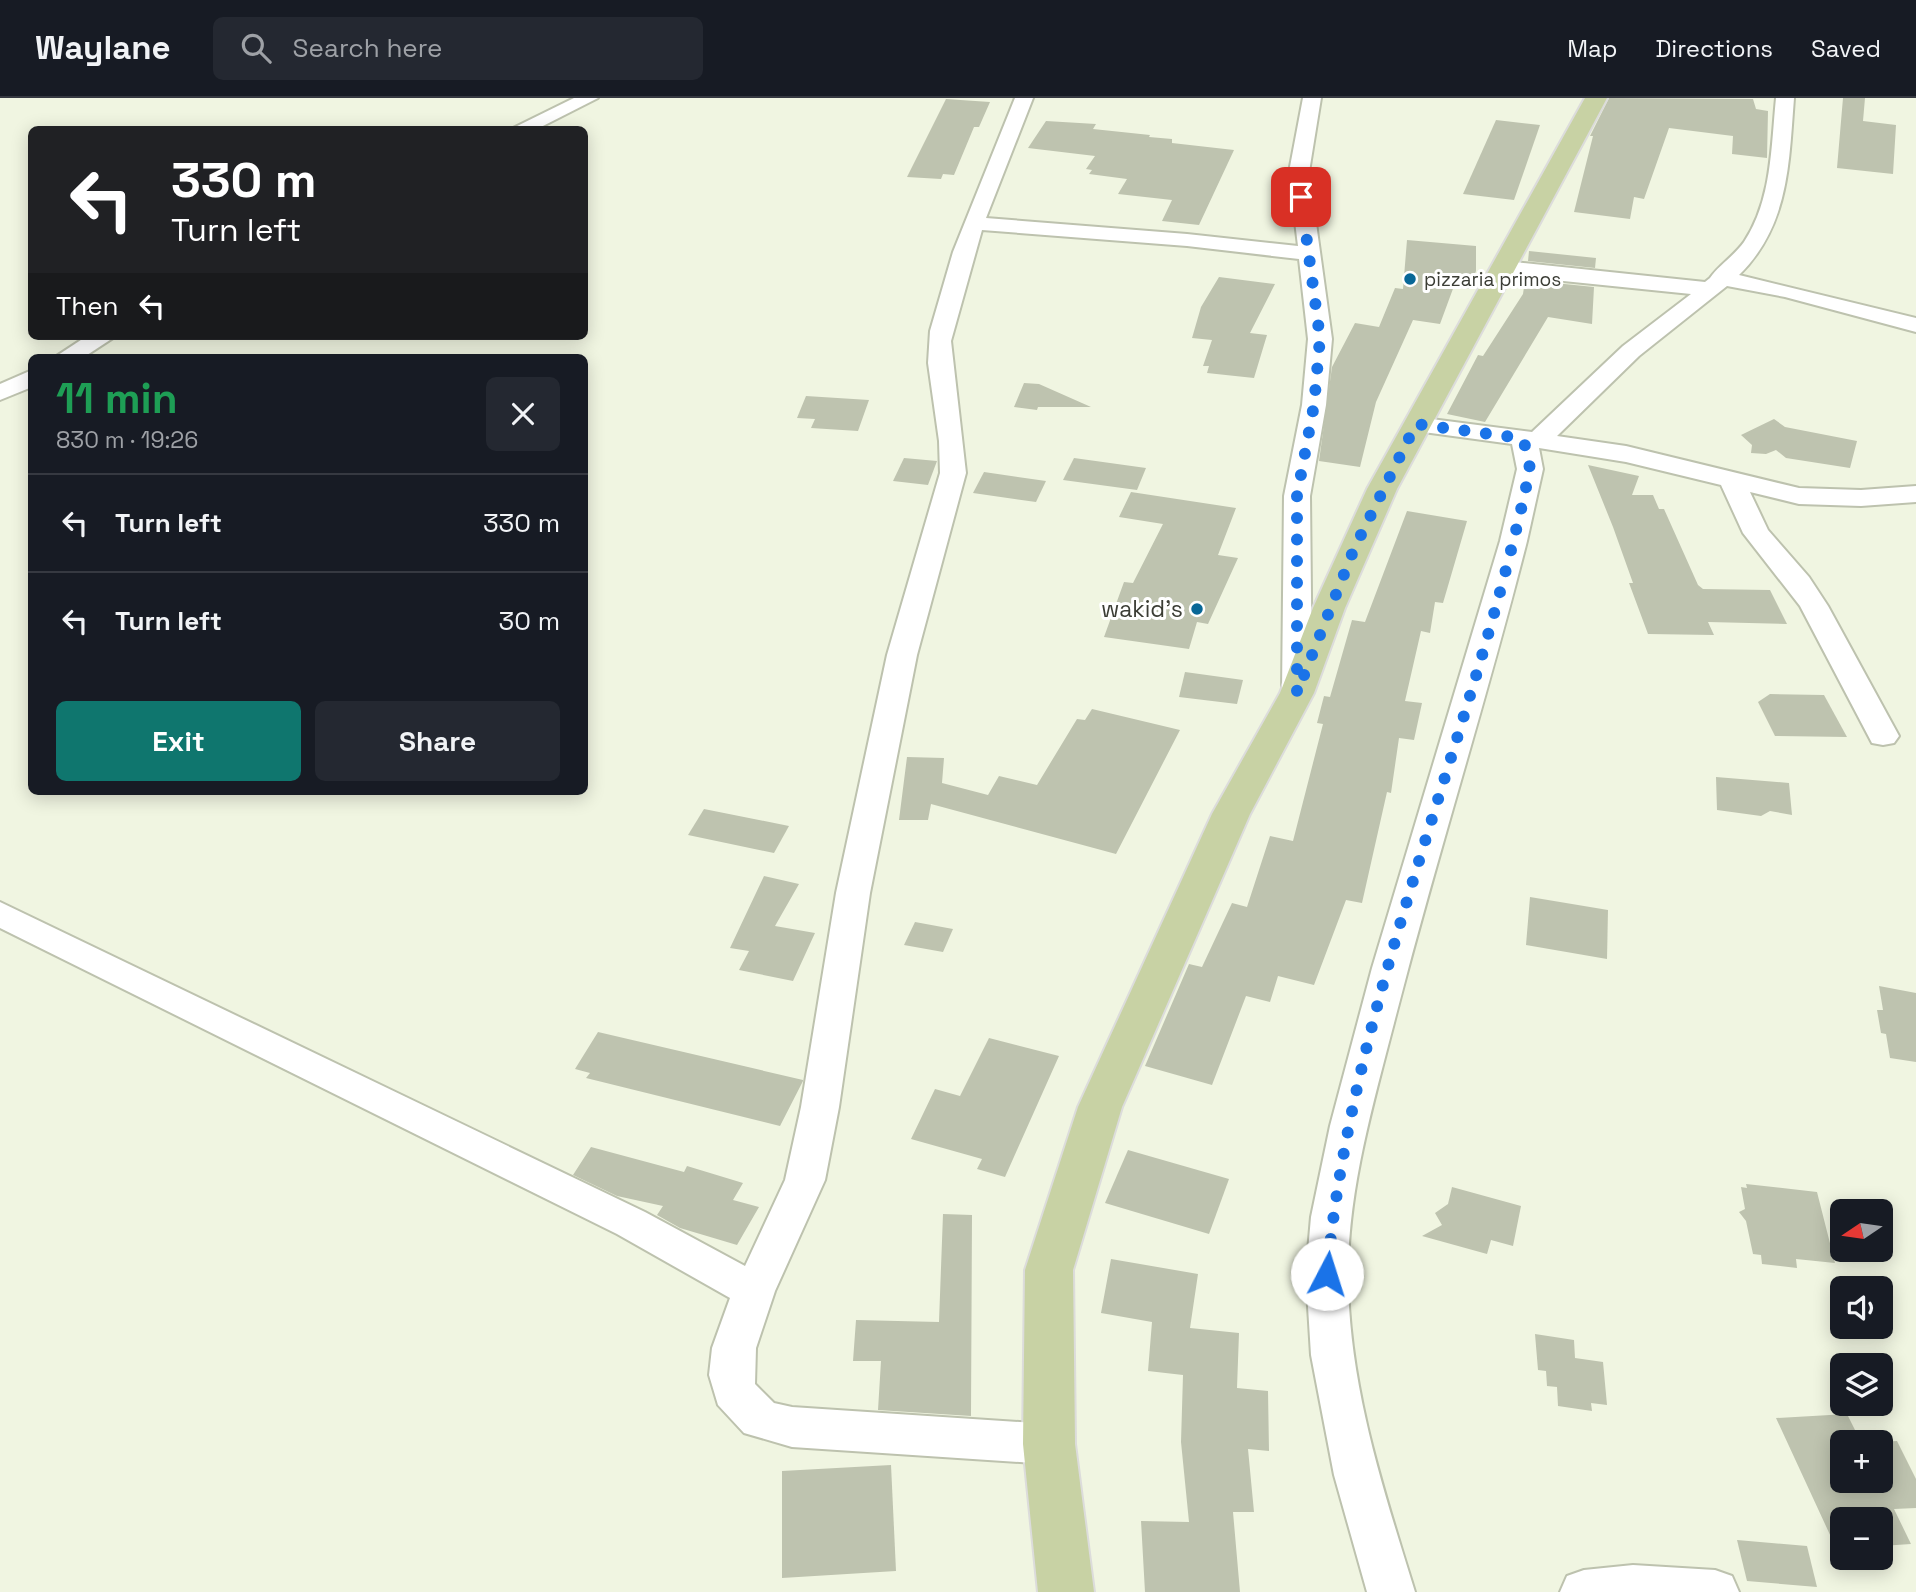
<!DOCTYPE html>
<html lang="en">
<head>
<meta charset="utf-8">
<style>
  body { margin:0; font-family:"Space Grotesk",sans-serif; background:#242831; color:#f1f3f6; height:100vh; display:flex; flex-direction:column; font-size:26px; white-space:nowrap }
  * { box-sizing:border-box; margin:0 }
  p { font-size:23px; color:#9ea1a6 }
  .icon { flex:none; width:38px; height:38px; fill:none; stroke:currentColor; stroke-width:2; stroke-linecap:round; stroke-linejoin:round }
  .map { position:relative; flex:1; overflow:hidden }
  .panel { position:absolute; left:28px; top:256px; width:560px; height:441px; display:flex; flex-direction:column; background:#171b24; border-radius:10px; box-shadow:0 4px 18px #0003 }
  .panel>* { flex:none }
  .banner { position:absolute; left:28px; top:28px; width:560px; height:214px; border-radius:10px; box-shadow:0 4px 18px #0003; background:#202124; color:#fff; overflow:hidden }
  .needle { width:46px; rotate:257deg }
  .fabs { position:absolute; left:1830px; top:1101px; display:grid; gap:14px }
  .fabs a { display:grid; place-items:center; width:63px; height:63px; border-radius:10px; background:#171b24; box-shadow:0 4px 18px #0003; font-size:35px }
  .pin { position:absolute; display:grid; place-items:center; width:60px; height:60px; color:#fff; margin:-30px; border-radius:14px; box-shadow:0 4px 10px #0006 }
  .me { position:absolute; width:77px; margin:-38px; rotate:5deg; stroke-linejoin:round; filter:drop-shadow(0 0 5px #0008) }
  .turn { display:flex; align-items:center; gap:24px; height:147px; padding:0 28px; font-size:32px }
  .turn .icon { width:91px; height:91px; stroke-width:2.5 }
  .turn b { display:block; font-size:49px; line-height:60px }
  .then { display:flex; align-items:center; height:66px; padding:0 28px; background:#0003; gap:14px; font-size:26px }
  .round { display:grid; place-items:center; flex:none; width:74px; height:74px; border-radius:10px; background:#242831 }
  .overview { display:flex; align-items:center; justify-content:space-between; height:119px; padding:0 28px }
  h1 { font-size:42px; font-weight:700; line-height:52px; color:#1e9e55 }
  .action { display:flex; gap:14px; margin-top:auto; padding:14px 28px }
  .action a { flex:1; height:80px; border-radius:10px; background:#0f766e; color:#fff; font-size:28px; font-weight:700; line-height:80px; text-align:center }
  .action a+a { background:#242831; color:#f1f3f6 }
  ul { padding:0; list-style:none }
  li { display:flex; align-items:center; gap:21px; height:98px; padding:0 28px; border-top:2px solid #363941 }
  li div { flex:1 }
  li b { display:block; font-size:26px }
  li em { font-style:normal }
  header { display:flex; align-items:center; gap:42px; box-sizing:border-box; height:98px; padding:0 35px; background:#171b24; border-bottom:2px solid #363941 }
  header strong { font-size:33px }
  nav { display:flex; gap:38px; margin-inline-start:auto; font-size:24px }
  .search { width:490px; height:63px; background:#242831; display:flex; align-items:center; gap:18px; box-sizing:border-box; padding:0 24px; border-radius:10px; color:#9ea1a6; font-size:26px }
  .map>svg:first-child { display:block }
  .building { fill:#bec3af }
  .lines { fill:none; stroke-linecap:round; stroke-linejoin:round }
  .minor-casing { stroke:#bdc2ae; stroke-width:4 }
  .major-casing { stroke:#dcdcdb; stroke-width:4 }
  .minor { fill:#fff; fill-rule:evenodd }
  .major { fill:#c8d2a4; fill-rule:evenodd }
  .route { stroke:#1a73e8; stroke-width:12; stroke-dasharray:0 21.6 }
  .poi-dot { fill:#086797; stroke:#fff; stroke-width:2.5 }
  .labels { text-anchor:middle; stroke-width:6; stroke-linejoin:round; paint-order:stroke }
  .far-poi-label { font-size:19px; fill:#3b3d35; stroke:#fff; text-anchor:start }
  .poi-label { font-size:23px; fill:#3b3d35; stroke:#fff; text-anchor:end }
</style>
</head>
<body>
<header>
<strong>Waylane</strong>
<div class="search"><svg class="icon" aria-label="search" viewBox="0 0 24 24"><circle cx="10" cy="10" r="6"/><path d="M15 15l6 6"/></svg>Search here</div>
<nav><a>Map</a><a>Directions</a><a>Saved</a></nav>
</header>
<div class="map">
<svg width="1916" height="1494" viewBox="0 0 1916 1494">
  <rect width="100%" height="100%" fill="#f0f5e1"/>
  <g class="building">
    <path d="M 1609,0 L 1753,1 L 1756,11 L 1768,13 L 1767,60 L 1732,56 L 1733,38 L 1669,30 L 1644,101 L 1634,99 L 1630,121 L 1574,114 L 1593,38 L 1590,38 Z"/>
    <path d="M 1843,0 L 1865,0 L 1863,23 L 1896,27 L 1893,76 L 1837,70 Z"/>
    <path d="M 946,1 L 990,4 L 979,29 L 974,29 L 954,77 L 943,76 L 941,81 L 907,79 Z"/>
    <path d="M 1496,22 L 1540,27 L 1514,102 L 1463,96 Z"/>
    <path d="M 1046,23 L 1096,26 L 1093,31 L 1150,37 L 1149,39 L 1172,41 L 1172,45 L 1234,52 L 1199,127 L 1162,123 L 1172,102 L 1118,96 L 1127,81 L 1089,76 L 1092,72 L 1086,71 L 1095,58 L 1028,50 Z"/>
    <path d="M 1407,142 L 1476,148 L 1476,173 L 1469,191 L 1454,188 L 1440,226 L 1413,222 L 1376,304 L 1360,369 L 1319,363 L 1332,269 L 1355,225 L 1379,229 L 1395,190 L 1403,191 Z"/>
    <path d="M 1529,153 L 1596,160 L 1595,170 L 1528,163 Z"/>
    <path d="M 1219,179 L 1275,186 L 1250,235 L 1267,237 L 1254,280 L 1207,275 L 1209,268 L 1203,268 L 1212,242 L 1192,240 L 1201,209 Z"/>
    <path d="M 1525,182 L 1594,189 L 1592,226 L 1548,219 L 1485,324 L 1447,316 L 1478,257 L 1483,258 L 1523,196 Z"/>
    <path d="M 1024,285 L 1039,286 L 1091,309 L 1038,309 L 1037,312 L 1014,309 Z"/>
    <path d="M 806,298 L 869,302 L 858,333 L 811,330 L 815,321 L 797,320 Z"/>
    <path d="M 1774,321 L 1785,329 L 1857,343 L 1850,370 L 1786,360 L 1776,352 L 1766,356 L 1751,355 L 1752,347 L 1741,337 Z"/>
    <path d="M 904,360 L 937,363 L 928,387 L 893,383 Z"/>
    <path d="M 1074,360 L 1146,370 L 1137,392 L 1063,382 Z"/>
    <path d="M 1588,367 L 1639,378 L 1632,397 L 1653,397 L 1659,411 L 1664,411 L 1698,487 L 1703,491 L 1770,492 L 1787,526 L 1708,524 L 1714,537 L 1648,536 L 1629,485 L 1633,485 L 1613,429 Z"/>
    <path d="M 984,374 L 1046,383 L 1036,404 L 973,395 Z"/>
    <path d="M 1131,394 L 1236,410 L 1218,457 L 1238,460 L 1208,526 L 1197,524 L 1189,551 L 1104,539 L 1124,484 L 1133,485 L 1163,426 L 1119,419 Z"/>
    <path d="M 1407,413 L 1467,423 L 1443,505 L 1435,504 L 1430,535 L 1421,533 L 1405,603 L 1422,605 L 1414,642 L 1399,640 L 1391,695 L 1387,694 L 1362,805 L 1346,802 L 1314,887 L 1278,878 L 1270,904 L 1246,898 L 1212,987 L 1145,968 L 1189,866 L 1202,869 L 1232,805 L 1247,809 L 1270,738 L 1293,743 L 1323,626 L 1317,625 L 1324,598 L 1330,599 L 1352,522 L 1365,524 Z"/>
    <path d="M 1185,574 L 1243,582 L 1237,606 L 1179,599 Z"/>
    <path d="M 1770,596 L 1824,597 L 1847,639 L 1775,638 L 1758,604 Z"/>
    <path d="M 1092,611 L 1180,632 L 1116,756 L 931,706 L 928,722 L 899,722 L 907,659 L 944,660 L 942,685 L 988,697 L 999,678 L 1037,687 L 1077,621 L 1085,622 Z"/>
    <path d="M 1716,679 L 1789,685 L 1792,717 L 1770,713 L 1761,718 L 1717,712 Z"/>
    <path d="M 704,711 L 789,728 L 774,755 L 688,737 Z"/>
    <path d="M 764,778 L 799,786 L 775,828 L 815,835 L 793,883 L 739,872 L 749,853 L 730,850 Z"/>
    <path d="M 1530,799 L 1608,812 L 1607,861 L 1526,847 Z"/>
    <path d="M 915,824 L 953,831 L 943,854 L 904,847 Z"/>
    <path d="M 1879,888 L 1916,895 L 1916,964 L 1890,960 L 1886,936 L 1881,935 L 1877,912 L 1883,912 Z"/>
    <path d="M 598,934 L 803,982 L 803,983 L 780,1028 L 586,980 L 590,975 L 575,971 Z"/>
    <path d="M 989,940 L 1059,958 L 1005,1079 L 977,1071 L 982,1061 L 911,1041 L 935,991 L 960,998 Z"/>
    <path d="M 591,1049 L 684,1074 L 687,1068 L 743,1085 L 733,1102 L 759,1109 L 737,1147 L 680,1130 L 657,1117 L 663,1108 L 617,1098 L 573,1077 Z"/>
    <path d="M 1128,1052 L 1229,1081 L 1209,1136 L 1105,1105 Z"/>
    <path d="M 1746,1086 L 1817,1094 L 1835,1165 L 1796,1161 L 1797,1170 L 1762,1166 L 1761,1157 L 1753,1156 L 1746,1123 L 1739,1114 L 1745,1111 L 1741,1089 L 1747,1090 Z"/>
    <path d="M 1452,1089 L 1521,1108 L 1513,1148 L 1491,1142 L 1487,1156 L 1422,1138 L 1442,1127 L 1435,1115 L 1448,1106 Z"/>
    <path d="M 943,1116 L 972,1117 L 971,1318 L 878,1312 L 881,1263 L 853,1263 L 856,1222 L 939,1224 Z"/>
    <path d="M 1111,1161 L 1198,1176 L 1190,1230 L 1239,1235 L 1237,1290 L 1268,1293 L 1269,1353 L 1248,1351 L 1254,1414 L 1233,1414 L 1240,1494 L 1145,1494 L 1141,1423 L 1189,1424 L 1181,1344 L 1183,1277 L 1148,1273 L 1152,1224 L 1101,1215 Z"/>
    <path d="M 1535,1236 L 1574,1242 L 1575,1260 L 1603,1264 L 1607,1307 L 1591,1305 L 1592,1313 L 1558,1308 L 1557,1289 L 1547,1288 L 1546,1273 L 1538,1272 Z"/>
    <path d="M 1847,1316 L 1861,1344 L 1843,1344 L 1843,1382 L 1881,1382 L 1880,1344 L 1897,1343 L 1916,1381 L 1916,1410 L 1894,1411 L 1911,1446 L 1881,1448 L 1881,1421 L 1843,1421 L 1843,1452 L 1837,1452 L 1776,1320 Z"/>
    <path d="M 891,1367 L 896,1473 L 782,1480 L 782,1373 Z"/>
    <path d="M 1737,1442 L 1807,1448 L 1817,1489 L 1747,1483 Z"/>
  </g>
  <g class="lines">
    <g class="minor-casing">
      <g id="minor">
        <path d="M 574,0 L 598,0 L 535,32 L 509,32 Z"/>
        <path d="M 1015,0 L 1033,0 L 986,120 L 1187,136 L 1298,148 L 1289,74 L 1303,0 L 1321,0 L 1309,74 L 1332,241 L 1326,307 L 1310,398 L 1312,595 L 1308,601 L 1297,604 L 1286,601 L 1282,595 L 1284,398 L 1302,307 L 1308,241 L 1299,161 L 1187,148 L 982,132 L 951,243 L 966,375 L 917,557 L 870,795 L 839,1009 L 825,1082 L 775,1193 L 756,1250 L 755,1286 L 774,1305 L 792,1309 L 1049,1326 L 1065,1332 L 1072,1346 L 1065,1360 L 1049,1366 L 792,1349 L 744,1335 L 718,1307 L 709,1277 L 712,1250 L 730,1200 L 617,1136 L 0,830 L 0,804 L 645,1114 L 745,1168 L 785,1082 L 801,1009 L 836,795 L 887,557 L 940,375 L 939,343 L 928,265 L 930,233 L 953,154 Z"/>
        <path d="M 1776,0 L 1794,0 C 1789,65 1789,128 1739,177 L 1916,220 L 1916,234 L 1785,199 L 1727,188 L 1639,258 L 1557,338 L 1626,348 L 1799,390 L 1861,392 L 1916,388 L 1916,404 L 1861,408 L 1799,406 L 1750,394 L 1768,432 L 1809,479 L 1828,508 L 1899,638 L 1894,645 L 1883,647 L 1872,645 L 1800,508 L 1743,435 L 1721,387 L 1626,364 L 1539,350 L 1543,371 L 1527,443 C 1486,605 1435,764 1394,925 C 1373,1006 1348,1092 1348,1176 C 1348,1285 1383,1391 1415,1494 L 1367,1494 L 1334,1377 L 1311,1257 L 1306,1176 L 1311,1119 L 1330,1028 L 1372,870 L 1500,443 L 1517,371 L 1512,346 L 1416,333 L 1407,331 L 1404,326 L 1407,321 L 1416,319 L 1532,334 L 1623,248 L 1691,196 L 1504,177 L 1493,170 L 1496,165 L 1504,163 L 1705,184 L 1710,180 C 1719,167 1734,158 1744,144 C 1772,102 1771,49 1776,0 Z"/>
        <path d="M 87,238 L 116,238 L 84,259 L 55,259 Z"/>
        <path d="M 32,272 L 32,289 L 0,302 L 0,286 Z"/>
        <path d="M 1633,1467 L 1715,1472 L 1732,1478 L 1739,1494 L 1560,1494 L 1567,1478 L 1584,1472 Z"/>
      </g>
    </g>
    <g class="major-casing">
      <path id="major" d="M 1585,0 L 1607,0 L 1397,391 L 1345,510 L 1314,595 L 1250,716 L 1122,1009 L 1073,1172 L 1075,1346 L 1094,1494 L 1038,1494 L 1023,1346 L 1025,1172 L 1078,1009 L 1212,716 L 1280,595 L 1313,510 L 1367,391 Z"/>
    </g>
    <use href="#minor" class="minor"/>
    <use href="#major" class="major"/>
  </g>
  <g class="lines">
    <path class="route" d="M 1301,99 L 1320,240 L 1314,307 L 1297,398 L 1297,595 L 1354,451 L 1416,326 L 1520,340 L 1526,349 L 1530,371 C 1473,641 1352,900 1327,1176"/>
  </g>
  <g class="poi-dot">
    <circle cx="1410" cy="181" r="7"/>
    <circle cx="1197" cy="511" r="7"/>
  </g>
  <g class="labels">
    <g class="far-poi-label">
      <text x="1424" y="188">pizzaria primos</text>
    </g>
    <g class="poi-label">
      <text x="1183" y="519">wakid's</text>
    </g>
  </g>
</svg>
<div class="fabs">
<a><svg class="needle" viewBox="-14 -14 28 28"><path d="M0-13l5 13h-10z" fill="#e53935"/><path d="M0 13l5-13h-10z" fill="#9ea1a6"/></svg></a>
<a><svg class="icon" aria-label="sound" viewBox="0 0 24 24"><path d="M4 9h4l5-4v14l-5-4H4zM17 9q2 3 0 6"/></svg></a>
<a><svg class="icon" aria-label="layers" viewBox="0 0 24 24"><path d="M12 4l9 5-9 5-9-5zM3 14l9 5 9-5"/></svg></a>
<a>+</a>
<a>−</a>
</div>
<div class="pin" style="left:1301px;top:99px;background:#d93025"><svg class="icon" aria-label="arrive" viewBox="0 0 24 24"><path d="M6 21V4h12l-3 4 3 4H6"/></svg></div>
<svg class="me" style="left:1327px;top:1176px" viewBox="-20 -20 40 40"><circle r="19" fill="#fff"/><path d="M0-13L10 11 0 6-10 11z" fill="#1a73e8"/></svg>
<div class="banner">
<div class="turn"><svg class="icon" aria-label="left" viewBox="0 0 24 24"><path d="M17 20v-9H6M10 6l-5 5 5 5"/></svg><div><b>330 m</b>Turn left</div></div>
<div class="then">Then<svg class="icon" aria-label="left" viewBox="0 0 24 24"><path d="M17 20v-9H6M10 6l-5 5 5 5"/></svg></div>
</div>
<section class="panel">
<div class="overview"><div><h1>11 min</h1><p>830 m · 19:26</p></div><a class="round"><svg class="icon" aria-label="close" viewBox="0 0 24 24"><path d="M6 6l12 12M18 6L6 18"/></svg></a></div>
<ul>
<li><svg class="icon" aria-label="left" viewBox="0 0 24 24"><path d="M17 20v-9H6M10 6l-5 5 5 5"/></svg><div><b>Turn left</b></div><em>330 m</em></li>
<li><svg class="icon" aria-label="left" viewBox="0 0 24 24"><path d="M17 20v-9H6M10 6l-5 5 5 5"/></svg><div><b>Turn left</b></div><em>30 m</em></li>
</ul>
<div class="action"><a>Exit</a><a>Share</a></div>
</section>
</div>
</body>
</html>
